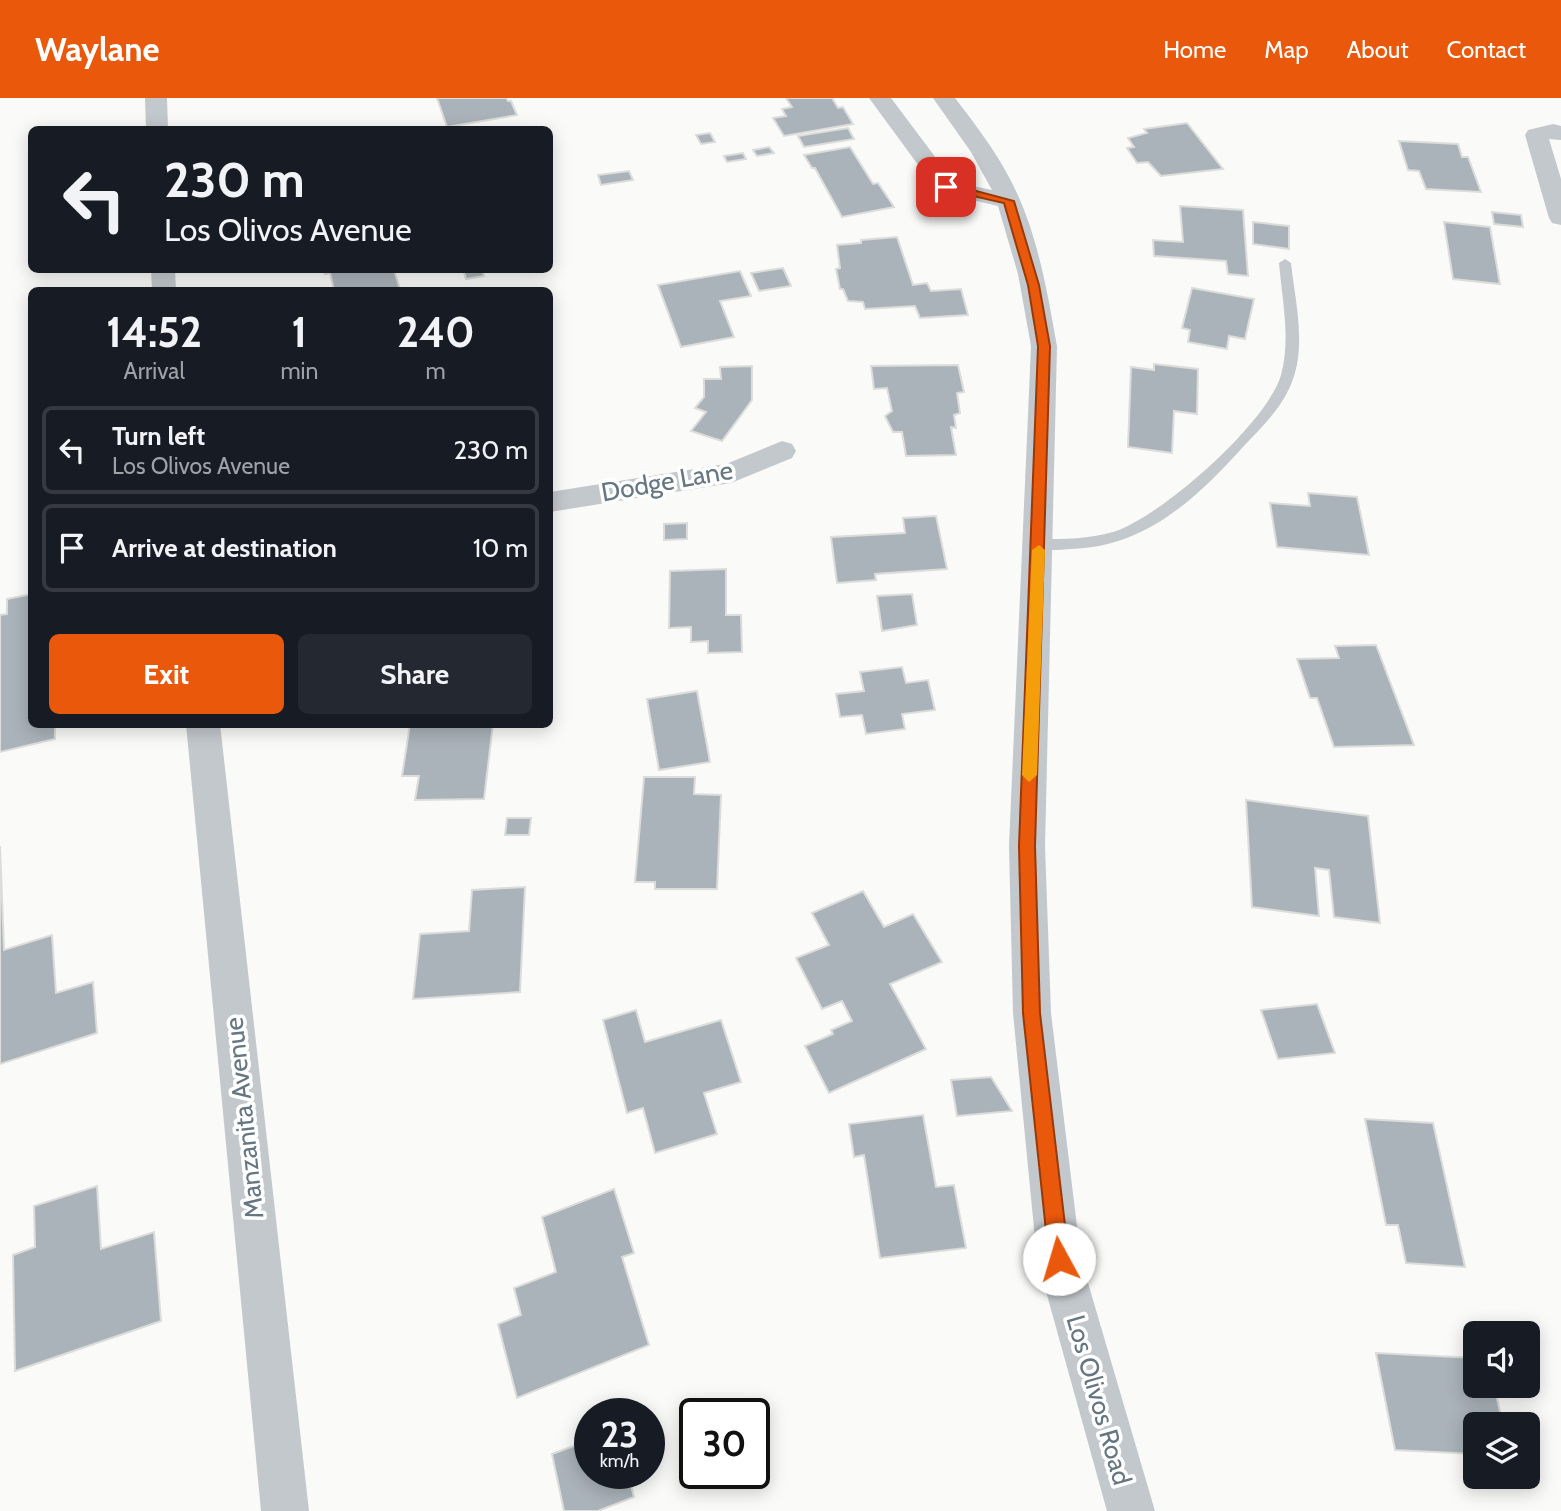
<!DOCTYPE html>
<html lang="en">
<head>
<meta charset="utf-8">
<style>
  body { margin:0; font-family:Cabin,sans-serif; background:#242831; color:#f1f3f6; height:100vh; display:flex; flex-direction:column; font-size:26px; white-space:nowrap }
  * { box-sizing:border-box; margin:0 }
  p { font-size:23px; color:#9ea1a6 }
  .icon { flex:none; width:38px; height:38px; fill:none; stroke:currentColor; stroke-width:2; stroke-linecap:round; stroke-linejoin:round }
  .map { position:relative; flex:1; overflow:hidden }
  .side { position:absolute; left:28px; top:189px; width:525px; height:441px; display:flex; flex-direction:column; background:#171b24; border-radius:10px; box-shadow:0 4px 18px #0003 }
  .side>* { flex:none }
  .banner { position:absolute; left:28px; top:28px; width:525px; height:147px; border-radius:10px; box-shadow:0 4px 18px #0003; background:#171b24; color:#f1f3f6; overflow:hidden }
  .fabs { position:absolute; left:1463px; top:1223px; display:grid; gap:14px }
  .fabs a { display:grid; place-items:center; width:77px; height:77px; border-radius:10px; background:#171b24; box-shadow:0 4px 18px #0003; font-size:35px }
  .speed { position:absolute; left:574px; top:1300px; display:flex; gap:14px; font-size:35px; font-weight:700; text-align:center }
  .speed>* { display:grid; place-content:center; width:91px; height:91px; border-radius:50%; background:#171b24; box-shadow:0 4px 18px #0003; line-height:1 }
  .speed small { font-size:18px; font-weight:400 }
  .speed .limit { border:4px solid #111; border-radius:10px; background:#fff; color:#111 }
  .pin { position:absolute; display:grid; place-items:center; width:60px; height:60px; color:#fff; margin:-30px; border-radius:14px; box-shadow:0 4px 10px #0006 }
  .me { position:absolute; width:77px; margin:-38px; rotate:354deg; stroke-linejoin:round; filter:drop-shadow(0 0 5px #0008) }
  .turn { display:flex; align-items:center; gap:24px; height:147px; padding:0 21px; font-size:32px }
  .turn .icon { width:91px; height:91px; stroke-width:2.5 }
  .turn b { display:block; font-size:49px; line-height:60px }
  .eta { display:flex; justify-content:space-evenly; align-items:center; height:119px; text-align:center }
  .eta b { font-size:42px; font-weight:700; line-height:49px }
  .primary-button { display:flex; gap:14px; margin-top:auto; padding:14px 21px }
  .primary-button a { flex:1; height:80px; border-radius:10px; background:#ea580c; color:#fff; font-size:28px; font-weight:700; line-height:80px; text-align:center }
  .primary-button a+a { background:#242831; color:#f1f3f6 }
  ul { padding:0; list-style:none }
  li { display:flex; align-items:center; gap:21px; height:88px; margin:0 14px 10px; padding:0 7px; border:4px solid #363941; border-radius:10px }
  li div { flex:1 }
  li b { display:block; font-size:26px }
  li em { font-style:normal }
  header { display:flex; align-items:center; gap:42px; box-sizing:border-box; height:98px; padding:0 35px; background:#ea580c; color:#fff }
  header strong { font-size:33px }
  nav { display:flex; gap:38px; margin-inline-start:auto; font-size:24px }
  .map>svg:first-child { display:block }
  .building { fill:#aab3b9; stroke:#dcdcda; stroke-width:2 }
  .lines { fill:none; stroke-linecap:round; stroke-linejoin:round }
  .service { fill:#c3c8cc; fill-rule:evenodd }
  .minor { fill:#c3c8cc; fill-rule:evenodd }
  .route { fill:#ea580c; stroke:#983908; stroke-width:2 }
  .slow { fill:#f59e0b }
  .labels { text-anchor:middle; stroke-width:7; stroke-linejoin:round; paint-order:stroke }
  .street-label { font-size:26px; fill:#657683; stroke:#fff }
</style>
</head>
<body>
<header>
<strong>Waylane</strong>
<nav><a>Home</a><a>Map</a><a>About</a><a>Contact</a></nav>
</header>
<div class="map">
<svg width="1561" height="1413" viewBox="0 0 1561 1413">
  <rect width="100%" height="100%" fill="#fafaf8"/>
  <g class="building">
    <path d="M 437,0 L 506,0 L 508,3 L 511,3 L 517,17 L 447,29 Z"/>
    <path d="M 786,0 L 832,0 L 838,10 L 843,9 L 853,26 L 784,38 L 773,20 L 786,18 L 782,11 L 792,9 Z"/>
    <path d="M 1187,25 L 1223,71 L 1161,78 L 1148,64 L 1137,65 L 1127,50 L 1134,49 L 1128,40 L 1147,35 L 1144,31 Z"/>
    <path d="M 848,30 L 854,41 L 804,49 L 798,38 Z"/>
    <path d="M 710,35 L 715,44 L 701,46 L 696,37 Z"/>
    <path d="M 1399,43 L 1458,46 L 1462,59 L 1468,59 L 1481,94 L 1426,91 L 1419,73 L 1408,72 Z"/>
    <path d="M 769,49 L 774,55 L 757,58 L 753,52 Z"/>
    <path d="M 850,49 L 873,86 L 878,85 L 894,109 L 842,119 L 815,70 L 812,70 L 804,57 Z"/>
    <path d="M 743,55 L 746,61 L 727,64 L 724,58 Z"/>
    <path d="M 629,73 L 633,82 L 601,87 L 598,77 Z"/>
    <path d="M 1180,108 L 1243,112 L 1248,178 L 1228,176 L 1226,163 L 1154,158 L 1153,142 L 1183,144 Z"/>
    <path d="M 1492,114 L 1521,117 L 1523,129 L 1494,126 Z"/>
    <path d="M 1253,124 L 1289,128 L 1289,151 L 1253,146 Z"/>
    <path d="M 1444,124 L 1490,129 L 1500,186 L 1453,181 Z"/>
    <path d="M 897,139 L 913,187 L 927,185 L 931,193 L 961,191 L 968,217 L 920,220 L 915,208 L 865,211 L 863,204 L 848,203 L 843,191 L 840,191 L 836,171 L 840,170 L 837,147 L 861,145 L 861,142 Z"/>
    <path d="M 783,170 L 791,188 L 759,193 L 751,175 Z"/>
    <path d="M 324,172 L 394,172 L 400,191 L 334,192 L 330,175 L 325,176 Z"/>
    <path d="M 482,172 L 484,178 L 466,181 L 464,174 Z"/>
    <path d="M 740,173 L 751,198 L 720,203 L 734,239 L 681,249 L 658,187 Z"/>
    <path d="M 1192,190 L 1254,201 L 1245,241 L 1229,238 L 1227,251 L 1188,244 L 1190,232 L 1182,230 Z"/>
    <path d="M 1154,266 L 1198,271 L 1197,316 L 1174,313 L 1172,355 L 1128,349 L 1131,269 L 1154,272 Z"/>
    <path d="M 958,267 L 964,294 L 957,295 L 960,315 L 954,317 L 956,330 L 951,329 L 956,357 L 906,358 L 902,334 L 893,334 L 885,318 L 892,313 L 887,290 L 874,291 L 871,268 Z"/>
    <path d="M 752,268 L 752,302 L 722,343 L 691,333 L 706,314 L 695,310 L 704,299 L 704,281 L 721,281 L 720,269 Z"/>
    <path d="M 1308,395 L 1357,399 L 1369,457 L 1277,449 L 1270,405 L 1310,408 Z"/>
    <path d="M 936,418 L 947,471 L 875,476 L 876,482 L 837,485 L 831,439 L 905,435 L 903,420 Z"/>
    <path d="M 687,425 L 687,441 L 664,442 L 664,426 Z"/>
    <path d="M 726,471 L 726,517 L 741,517 L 742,554 L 708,555 L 708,543 L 691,544 L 691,529 L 669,530 L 670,473 Z"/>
    <path d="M 32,496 L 32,626 L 55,626 L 55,641 L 0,654 L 0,517 L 7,516 L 7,501 Z"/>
    <path d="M 912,496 L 917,527 L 882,533 L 877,498 Z"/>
    <path d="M 1376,547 L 1414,647 L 1334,649 L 1317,600 L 1310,600 L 1297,561 L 1339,560 L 1335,548 Z"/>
    <path d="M 902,569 L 906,585 L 928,582 L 935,612 L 902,616 L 905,631 L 866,636 L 862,617 L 840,619 L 836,596 L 864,593 L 860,574 Z"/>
    <path d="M 697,593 L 710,664 L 659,672 L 647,601 Z"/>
    <path d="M 410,626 L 493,626 L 484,701 L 415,702 L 419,678 L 402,678 Z"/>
    <path d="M 644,679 L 695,679 L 694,696 L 721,697 L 717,791 L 655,791 L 655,784 L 635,784 Z"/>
    <path d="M 1246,702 L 1368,718 L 1380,825 L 1334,819 L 1329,772 L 1315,770 L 1319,818 L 1252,809 Z"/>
    <path d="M 507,720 L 531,720 L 529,737 L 505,737 Z"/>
    <path d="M 0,748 L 4,852 L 52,837 L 56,895 L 93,884 L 97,935 L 0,966 Z"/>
    <path d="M 525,789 L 520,894 L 413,901 L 420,836 L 469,833 L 472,792 Z"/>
    <path d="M 863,793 L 884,829 L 913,816 L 942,864 L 890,886 L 926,951 L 829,995 L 805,948 L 833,936 L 831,932 L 852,923 L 842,903 L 822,911 L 796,860 L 829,847 L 812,815 Z"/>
    <path d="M 1317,906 L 1335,955 L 1278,961 L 1261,912 Z"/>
    <path d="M 636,912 L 645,944 L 721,922 L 741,984 L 704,995 L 717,1036 L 655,1055 L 643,1010 L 627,1015 L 603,922 Z"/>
    <path d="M 991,979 L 1012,1013 L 957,1018 L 951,982 Z"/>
    <path d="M 923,1017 L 936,1089 L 954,1087 L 966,1150 L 880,1160 L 864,1057 L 854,1059 L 849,1026 Z"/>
    <path d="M 1365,1021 L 1433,1025 L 1465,1169 L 1406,1165 L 1398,1127 L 1386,1127 Z"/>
    <path d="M 97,1088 L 101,1151 L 154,1134 L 161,1223 L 15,1273 L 13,1157 L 35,1149 L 34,1108 Z"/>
    <path d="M 614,1091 L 634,1155 L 622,1159 L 649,1247 L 517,1300 L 498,1226 L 521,1217 L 514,1190 L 556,1174 L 542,1119 Z"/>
    <path d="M 1376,1255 L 1475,1260 L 1475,1288 L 1494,1288 L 1503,1326 L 1475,1326 L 1475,1356 L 1395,1352 Z"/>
    <path d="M 590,1342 L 590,1376 L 628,1376 L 634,1399 L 598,1413 L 564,1413 L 552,1356 Z"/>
  </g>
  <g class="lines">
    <path class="service" d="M 1285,161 L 1291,165 C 1295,202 1306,245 1293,281 C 1284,308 1262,329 1243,349 C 1196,401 1145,449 1071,451 C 1059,452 1045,453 1034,450 L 1031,446 L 1034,442 L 1039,441 C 1064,441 1089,441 1113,434 C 1160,420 1268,324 1281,277 C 1291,241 1282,201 1279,165 Z"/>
    <g class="minor">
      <path d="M 145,0 L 167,0 L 168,32 L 146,32 Z"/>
      <path d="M 869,0 L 891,0 L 954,84 L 992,92 L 971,54 L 933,0 L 955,0 C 975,26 995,52 1010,81 C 1037,132 1047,192 1057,248 L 1045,748 L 1051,915 L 1081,1161 L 1155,1413 L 1107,1413 L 1037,1161 L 1013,915 L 1009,748 L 1031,248 L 1018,176 L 998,108 L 938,94 Z"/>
      <path d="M 1553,26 L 1561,28 L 1561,42 L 1549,41 L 1561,81 L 1561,127 L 1552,125 L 1549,120 L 1525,37 L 1528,32 Z"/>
      <path d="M 151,172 L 175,172 L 176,192 L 152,192 Z"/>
      <path d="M 782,343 L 792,346 L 796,353 L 792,360 L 731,385 L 550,414 L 550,394 L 726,366 Z"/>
      <path d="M 186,626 L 220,626 L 309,1413 L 261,1413 Z"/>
    </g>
  </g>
  <path class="route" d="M 946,85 L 1014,103 L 1039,187 L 1050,248 L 1035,748 L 1040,915 L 1069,1161 L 1066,1168 L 1059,1171 L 1052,1168 L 1049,1161 L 1023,915 L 1019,748 L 1038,248 L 1028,187 L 1004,105 L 942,91 L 941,89 Z"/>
  <path class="slow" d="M 1039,447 L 1045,452 L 1037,677 L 1029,684 L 1022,677 L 1032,452 Z"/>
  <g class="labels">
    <g class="street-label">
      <text transform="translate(667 383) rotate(-10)" y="9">Dodge Lane</text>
      <text transform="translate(244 1020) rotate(-96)" y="9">Manzanita Avenue</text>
      <text transform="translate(1099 1302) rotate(74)" y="9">Los Olivos Road</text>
    </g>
  </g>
</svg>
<div class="fabs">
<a><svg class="icon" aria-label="sound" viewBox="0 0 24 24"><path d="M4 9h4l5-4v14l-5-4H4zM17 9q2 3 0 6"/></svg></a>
<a><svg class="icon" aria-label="layers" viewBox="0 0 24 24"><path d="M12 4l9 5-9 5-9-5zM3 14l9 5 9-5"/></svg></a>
</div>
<div class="speed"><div>23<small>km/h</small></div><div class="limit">30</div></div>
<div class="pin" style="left:946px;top:89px;background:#d93025"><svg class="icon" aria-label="arrive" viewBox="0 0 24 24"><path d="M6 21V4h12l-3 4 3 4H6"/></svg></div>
<svg class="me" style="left:1059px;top:1161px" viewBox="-20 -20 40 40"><circle r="19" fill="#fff"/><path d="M0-13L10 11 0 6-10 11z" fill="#ea580c"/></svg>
<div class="banner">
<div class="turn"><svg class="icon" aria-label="left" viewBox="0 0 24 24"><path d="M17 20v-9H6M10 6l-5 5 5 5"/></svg><div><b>230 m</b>Los Olivos Avenue</div></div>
</div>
<section class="side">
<div class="eta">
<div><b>14:52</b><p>Arrival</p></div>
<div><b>1</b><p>min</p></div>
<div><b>240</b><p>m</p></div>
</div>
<ul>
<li><svg class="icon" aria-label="left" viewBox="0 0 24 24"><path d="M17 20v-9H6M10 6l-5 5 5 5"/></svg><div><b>Turn left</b><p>Los Olivos Avenue</p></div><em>230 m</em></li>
<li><svg class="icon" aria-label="arrive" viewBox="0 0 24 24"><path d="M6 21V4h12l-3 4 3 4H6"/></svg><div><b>Arrive at destination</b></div><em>10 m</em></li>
</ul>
<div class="primary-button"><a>Exit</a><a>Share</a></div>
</section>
</div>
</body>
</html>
